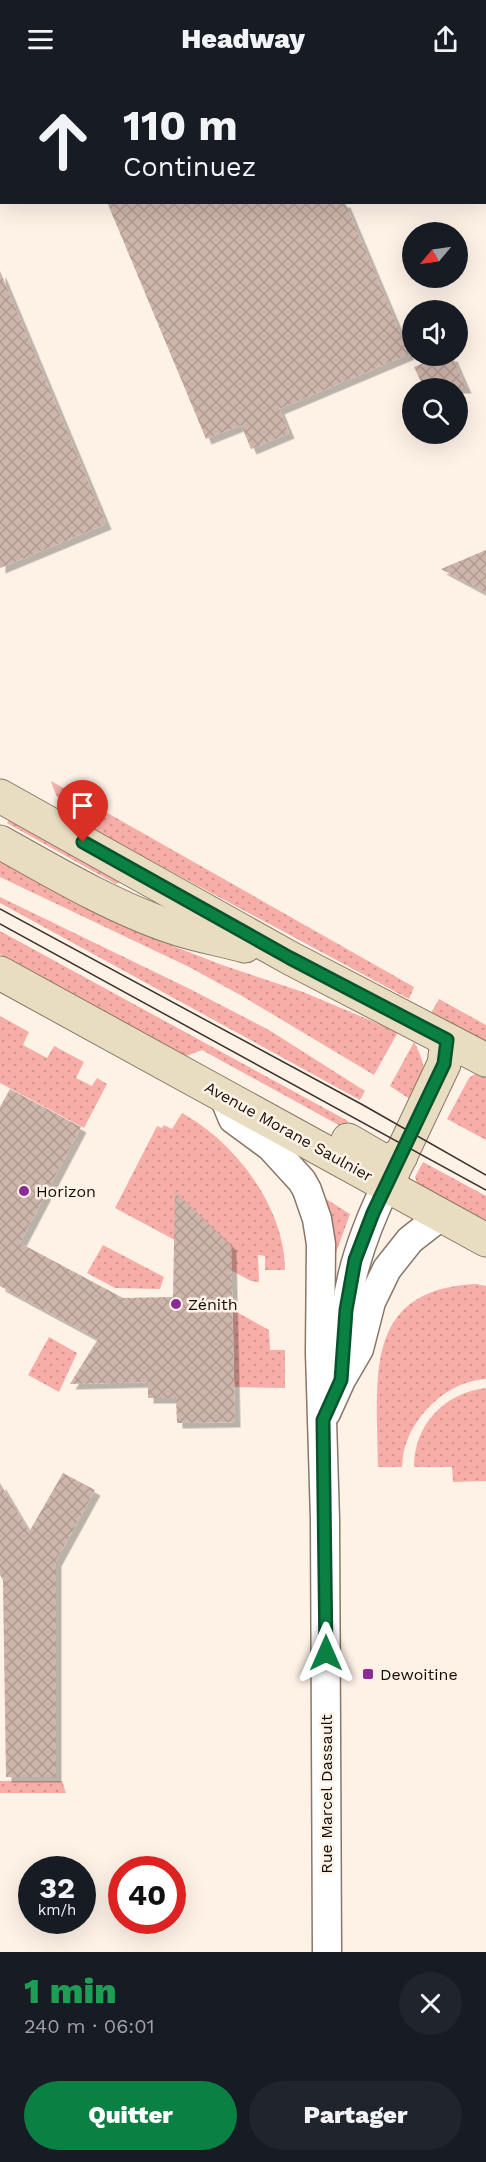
<!DOCTYPE html>
<html lang="fr">
<head>
<meta charset="utf-8">
<style>
  body { margin:0; font-family:"Work Sans",sans-serif; background:#20242c; color:#f1f3f6; height:100vh; display:flex; flex-direction:column; font-size:22px; white-space:nowrap }
  * { box-sizing:border-box; margin:0 }
  p { font-size:20px; color:#9ea1a6 }
  .icon { flex:none; width:33px; height:33px; fill:none; stroke:currentColor; stroke-width:2; stroke-linecap:round; stroke-linejoin:round }
  .map { position:relative; height:1874px; overflow:hidden }
  .drawer { display:flex; flex-direction:column; background:#171b24; flex:1 }
  .drawer>* { flex:none }
  .guide { position:absolute; left:0px; top:0px; width:486px; height:126px; box-shadow:0 6px 24px #0002; background:#171b24; color:#f1f3f6; overflow:hidden }
  .needle { width:39px; rotate:241deg }
  .buttons { position:absolute; left:402px; top:144px; display:grid; gap:12px }
  .buttons a { display:grid; place-items:center; width:66px; height:66px; border-radius:50%; background:#171b24; box-shadow:0 6px 24px #0002; font-size:30px }
  .speed { position:absolute; left:18px; top:1778px; display:flex; gap:12px; font-size:30px; font-weight:700; text-align:center }
  .speed>* { display:grid; place-content:center; width:78px; height:78px; border-radius:50%; background:#171b24; box-shadow:0 6px 24px #0002; line-height:1 }
  .speed small { font-size:15px; font-weight:400 }
  .speed .limit { border:9px solid #d22; background:#fff; color:#111 }
  .pin { position:absolute; display:grid; place-items:center; width:51px; height:51px; color:#fff; margin:-62px -26px; border-radius:50% 50% 50% 0; rotate:-45deg; box-shadow:0 0 6px #0007 }
  .pin .icon { rotate:45deg }
  .me { position:absolute; width:66px; margin:-33px; rotate:0deg; stroke-linejoin:round; filter:drop-shadow(0 0 4px #0008) }
  .turn { display:flex; align-items:center; gap:21px; height:126px; padding:0 24px; font-size:27px }
  .turn .icon { width:78px; height:78px; stroke-width:2.5 }
  .turn b { display:block; font-size:42px; line-height:51px }
  .round { display:grid; place-items:center; flex:none; width:63px; height:63px; border-radius:32px; background:#20242c }
  .overview { display:flex; align-items:center; justify-content:space-between; height:102px; padding:0 24px }
  h1 { font-size:36px; font-weight:800; line-height:45px; color:#1e9e55 }
  .cta { display:flex; gap:12px; margin-top:auto; padding:12px 24px }
  .cta a { flex:1; height:69px; border-radius:36px; background:#0b8043; color:#fff; font-size:24px; font-weight:800; line-height:69px; text-align:center }
  .cta a+a { background:#20242c; color:#f1f3f6 }
  header { display:flex; justify-content:space-between; align-items:center; height:78px; padding:0 24px; background:#171b24; font-size:27px; font-weight:800 }
  .map>svg:first-child { display:block }
  .grass { fill:url(#grass-dots) }
  .building { fill:url(#building-cross-hatch); filter:url(#shadow) }
  .lines { fill:none; stroke-linecap:round; stroke-linejoin:round }
  .tertiary-casing { stroke:#897767; stroke-width:31 }
  .secondary-casing { stroke:#897767; stroke-width:35 }
  .tertiary { stroke:#fff; stroke-width:28 }
  .secondary { stroke:#e9ddc1; stroke-width:33 }
  .tram { stroke:#38312b; stroke-width:1.5 }
  .route-casing { stroke:#07532c; stroke-width:15 }
  .route { stroke:#0b8043; stroke-width:10 }
  .poi-dot { fill:#8c2b93; stroke:#fef2e7; stroke-width:2 }
  .labels { text-anchor:middle; stroke-width:5; stroke-linejoin:round; paint-order:stroke }
  .street-label { font-size:16px; fill:#140e08; stroke:#fef2e7 }
  .poi-label { font-size:16px; fill:#140e08; stroke:#fef2e7; text-anchor:start }
</style>
</head>
<body>
<header><svg class="icon" aria-label="menu" viewBox="0 0 24 24"><path d="M4 6h16M4 12h16M4 18h16"/></svg>Headway<svg class="icon" aria-label="share" viewBox="0 0 24 24"><path d="M12 15V3M7 8l5-5 5 5M5 13v7h14v-7"/></svg></header>
<div class="map">
<svg width="486" height="1874" viewBox="0 0 486 1874">
  <defs>
    <pattern id="grass-dots" width="8" height="8" patternUnits="userSpaceOnUse" patternTransform="scale(1.5)"><rect width="8" height="8" fill="#f8aea8"/><path d="M2 2h.1M6 6h.1" fill="none" stroke="#d4948f" stroke-width="1.8" stroke-linecap="round"/></pattern>
    <pattern id="building-cross-hatch" width="8" height="8" patternUnits="userSpaceOnUse" patternTransform="scale(1.5)"><rect width="8" height="8" fill="#ceb5ab"/><path d="M0 0l8 8M0 8l8-8" fill="none" stroke="#b09a92"/></pattern>
    <filter id="shadow"><feDropShadow dx="5.5" dy="5.5" stdDeviation="0" flood-color="#0004"/></filter>
  </defs>
  <rect width="100%" height="100%" fill="#fef2e7"/>
  <g class="grass">
    <path d="M 51,703 L 414,909 L 409,921 L 79,744 C 65,733 56,721 51,703 Z"/>
    <path d="M 11,738 L 122,802 L 121,804 L 116,806 L 7,745 Z"/>
    <path d="M 0,781 L 145,857 L 222,887 L 303,914 L 398,954 L 374,997 L 242,918 L 189,889 L 0,799 Z"/>
    <path d="M 0,819 L 190,911 L 269,952 L 365,1013 L 360,1022 L 0,825 Z"/>
    <path d="M 0,853 L 348,1043 L 344,1050 L 202,972 L 186,978 L 0,876 Z"/>
    <path d="M 439,921 L 486,947 L 486,965 L 431,935 Z"/>
    <path d="M 0,938 L 29,954 L 23,967 L 47,980 L 54,968 L 84,984 L 76,1000 L 92,1008 L 97,1000 L 107,1006 L 84,1050 L 0,1005 Z"/>
    <path d="M 414,964 C 429,992 424,996 414,1024 L 390,1008 Z"/>
    <path d="M 478,994 L 486,998 L 486,1062 L 447,1041 L 469,1000 Z"/>
    <path d="M 182,1035 C 235,1064 285,1129 285,1192 L 265,1192 L 265,1178 L 258,1177 L 259,1204 L 251,1203 L 115,1130 L 157,1048 L 162,1050 L 164,1047 L 172,1051 Z"/>
    <path d="M 423,1084 L 486,1118 L 486,1142 L 417,1105 L 415,1099 Z"/>
    <path d="M 323,1119 L 350,1136 L 336,1175 L 333,1175 Z"/>
    <path d="M 103,1167 L 164,1199 L 160,1211 L 115,1210 L 87,1195 Z"/>
    <path d="M 476,1206 L 486,1208 L 486,1301 C 450,1303 417,1333 406,1366 C 403,1373 403,1382 402,1389 L 378,1389 C 378,1304 360,1211 476,1206 Z"/>
    <path d="M 233,1232 L 269,1252 L 270,1272 L 285,1272 L 285,1310 L 234,1309 Z"/>
    <path d="M 49,1259 L 77,1275 L 59,1314 L 28,1297 Z"/>
    <path d="M 486,1310 L 486,1403 L 453,1404 L 452,1389 L 414,1389 C 414,1347 444,1315 486,1310 Z"/>
    <path d="M 0,1703 L 62,1703 L 66,1715 L 0,1715 Z"/>
  </g>
  <g class="building">
    <path d="M 107,124 L 345,124 L 409,276 L 279,331 L 289,355 L 251,371 L 241,347 L 206,361 Z"/>
    <path d="M 0,193 L 106,446 L 0,490 Z"/>
    <path d="M 440,278 L 452,278 L 466,310 L 424,310 L 414,289 Z"/>
    <path d="M 486,472 L 486,515 L 441,491 Z"/>
    <path d="M 10,1011 L 81,1049 L 20,1165 L 123,1220 L 173,1219 L 175,1114 L 231,1167 L 235,1344 L 177,1345 L 176,1320 L 148,1320 L 148,1304 L 70,1306 L 98,1261 L 0,1208 L 0,1029 Z"/>
    <path d="M 63,1395 L 95,1412 L 56,1483 L 56,1699 L 6,1699 L 3,1502 L 0,1497 L 0,1405 L 29,1454 Z"/>
  </g>
  <g class="lines">
    <g class="tertiary-casing">
      <g id="tertiary">
        <path d="M 223,1017 L 233,1041 L 271,1069 L 302,1103 L 307,1112 L 317,1141 L 321,1166 L 320,1275 L 325,1442 L 327,1874"/>
        <path d="M 342,1285 C 344,1267 343,1250 346,1233 C 351,1189 367,1147 386,1108"/>
        <path d="M 326,1335 L 341,1302 L 359,1271 L 371,1224 L 387,1191 L 410,1162 L 442,1137"/>
      </g>
    </g>
    <g class="secondary-casing">
      <g id="secondary">
        <path d="M 0,718 L 290,880 L 486,982"/>
        <path d="M 0,764 C 55,795 118,832 178,851 C 200,858 223,862 245,868"/>
        <path d="M 0,895 L 486,1162"/>
        <path d="M 348,1062 L 384,1083 L 401,1078"/>
        <path d="M 391,1098 L 444,986 L 447,962"/>
      </g>
    </g>
    <use href="#tertiary" class="tertiary"/>
    <use href="#secondary" class="secondary"/>
    <g class="tram">
      <path d="M 0,831 L 363,1027 L 486,1097"/>
      <path d="M 0,846 L 486,1112"/>
    </g>
  </g>
  <g class="lines">
    <g class="route-casing">
      <path id="route" d="M 83,764 L 290,880 L 447,962 L 444,986 L 373,1135 L 355,1182 L 346,1232 L 341,1302 L 323,1342 L 326,1575"/>
    </g>
    <use href="#route" class="route"/>
  </g>
  <g class="poi-dot">
    <circle cx="24" cy="1113" r="6"/>
    <circle cx="176" cy="1226" r="6"/>
    <rect x="362" y="1590" width="12" height="12" rx="3"/>
  </g>
  <g class="labels">
    <g class="street-label">
      <text transform="translate(289 1053) rotate(29)" y="6">Avenue Morane Saulnier</text>
      <text transform="translate(326 1716) rotate(-90)" y="6">Rue Marcel Dassault</text>
    </g>
    <g class="poi-label">
      <text x="36" y="1119">Horizon</text>
      <text x="188" y="1232">Zénith</text>
      <text x="380" y="1602">Dewoitine</text>
    </g>
  </g>
</svg>
<div class="buttons">
<a><svg class="needle" viewBox="-14 -14 28 28"><path d="M0-13l5 13h-10z" fill="#e53935"/><path d="M0 13l5-13h-10z" fill="#9ea1a6"/></svg></a>
<a><svg class="icon" aria-label="sound" viewBox="0 0 24 24"><path d="M4 9h4l5-4v14l-5-4H4zM17 9q2 3 0 6"/></svg></a>
<a><svg class="icon" aria-label="search" viewBox="0 0 24 24"><circle cx="10" cy="10" r="6"/><path d="M15 15l6 6"/></svg></a>
</div>
<div class="speed"><div>32<small>km/h</small></div><div class="limit">40</div></div>
<div class="pin" style="left:83px;top:764px;background:#d93025"><svg class="icon" aria-label="arrive" viewBox="0 0 24 24"><path d="M6 21V4h12l-3 4 3 4H6"/></svg></div>
<svg class="me" style="left:326px;top:1575px" viewBox="-20 -20 40 40"><path d="M0-17L14 15 0 8-14 15z" fill="#0b8043" stroke="#fff" stroke-width="4"/></svg>
<div class="guide">
<div class="turn"><svg class="icon" aria-label="ahead" viewBox="0 0 24 24"><path d="M12 20V5M6 11l6-6 6 6"/></svg><div><b>110 m</b>Continuez</div></div>
</div>
</div>
<section class="drawer">
<div class="overview"><div><h1>1 min</h1><p>240 m · 06:01</p></div><a class="round"><svg class="icon" aria-label="close" viewBox="0 0 24 24"><path d="M6 6l12 12M18 6L6 18"/></svg></a></div>
<div class="cta"><a>Quitter</a><a>Partager</a></div>
</section>
</body>
</html>
